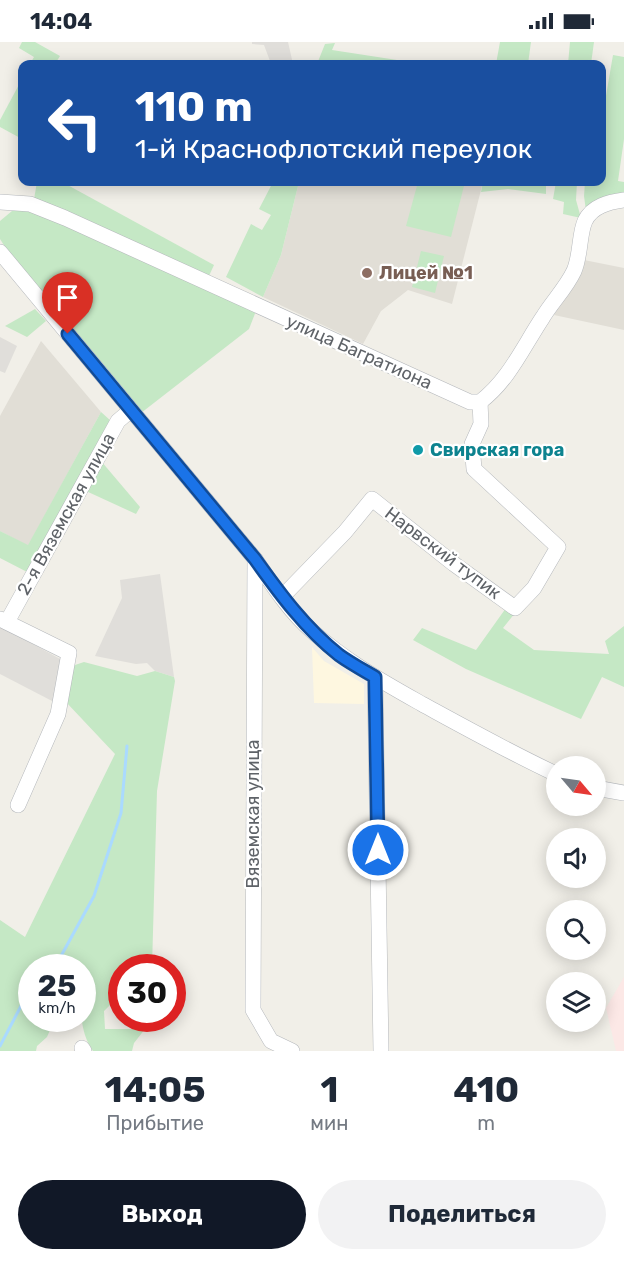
<!DOCTYPE html>
<html lang="ru">
<head>
<meta charset="utf-8">
<style>
  body { margin:0; font-family:Rubik,sans-serif; background:#f2f2f3; color:#1f2937; height:100vh; display:flex; flex-direction:column; font-size:22px; white-space:nowrap }
  * { box-sizing:border-box; margin:0 }
  p { font-size:20px; color:#747a83 }
  .icon { flex:none; width:33px; height:33px; fill:none; stroke:currentColor; stroke-width:2; stroke-linecap:round; stroke-linejoin:round }
  .map { position:relative; height:1009px; overflow:hidden }
  .panel { display:flex; flex-direction:column; background:#fff; flex:1 }
  .panel>* { flex:none }
  .hud { position:absolute; left:18px; top:18px; width:588px; height:126px; border-radius:12px; box-shadow:0 3px 15px #0003; background:#1a4fa0; color:#fff; overflow:hidden }
  .needle { width:39px; rotate:119deg }
  .tools { position:absolute; left:546px; top:714px; display:grid; gap:12px }
  .tools a { display:grid; place-items:center; width:60px; height:60px; border-radius:50%; background:#fff; box-shadow:0 3px 15px #0003; font-size:30px }
  .speed { position:absolute; left:18px; top:912px; display:flex; gap:12px; font-size:30px; font-weight:700; text-align:center }
  .speed>* { display:grid; place-content:center; width:78px; height:78px; border-radius:50%; background:#fff; box-shadow:0 3px 15px #0003; line-height:1 }
  .speed small { font-size:15px; font-weight:400 }
  .speed .limit { border:9px solid #d22; background:#fff; color:#111 }
  .pin { position:absolute; display:grid; place-items:center; width:51px; height:51px; color:#fff; margin:-62px -26px; border-radius:50% 50% 50% 0; rotate:-45deg; box-shadow:0 0 6px #0007 }
  .pin .icon { rotate:45deg }
  .me { position:absolute; width:66px; margin:-33px; rotate:0deg; stroke-linejoin:round; filter:drop-shadow(0 0 4px #0008) }
  .turn { display:flex; align-items:center; gap:21px; height:126px; padding:0 18px; font-size:27px }
  .turn .icon { width:78px; height:78px; stroke-width:2.5 }
  .turn b { display:block; font-size:42px; line-height:51px }
  .eta { display:flex; justify-content:space-evenly; align-items:center; height:102px; text-align:center }
  .eta b { font-size:36px; font-weight:700; line-height:42px }
  .cta { display:flex; gap:12px; margin-top:auto; padding:12px 18px }
  .cta a { flex:1; height:69px; border-radius:36px; background:#111827; color:#fff; font-size:24px; font-weight:700; line-height:69px; text-align:center }
  .cta a+a { background:#f2f2f3; color:#1f2937 }
  .status { display:flex; justify-content:space-between; align-items:center; height:42px; padding:0 30px; background:#fff; direction:ltr }
  .status svg { height:16px; fill:currentColor }
  .map>svg:first-child { display:block }
  .commercial { fill:#fef7e0 }
  .industrial { fill:#e0deda }
  .education { fill:#e1ded6 }
  .medical { fill:#fce8e6 }
  .green { fill:#c5e8c5 }
  .lines { fill:none; stroke-linecap:round; stroke-linejoin:round }
  .stream { stroke:#aadaff; stroke-width:3 }
  .minor-casing { stroke:#b5b8bc; stroke-width:16 }
  .minor { stroke:#fff; stroke-width:15 }
  .route-casing { stroke:#114b97; stroke-width:15 }
  .route { stroke:#1a73e8; stroke-width:10 }
  .education-dot { fill:#8d6e63; stroke:#fff; stroke-width:2 }
  .culture-dot { fill:#0f9aa8; stroke:#fff; stroke-width:2 }
  .labels { text-anchor:middle; stroke-width:4.5; stroke-linejoin:round; paint-order:stroke }
  .education-label { font-size:18px; font-weight:bold; fill:#785e54; stroke:#fff; text-anchor:start }
  .street-label { font-size:18px; fill:#5f6368; stroke:#fff }
  .culture-label { font-size:18px; font-weight:bold; fill:#0d838f; stroke:#fff; text-anchor:start }
</style>
</head>
<body>
<div class="status"><b>14:04</b><svg viewBox="0 0 49 12"><path d="M0 12V9h3v3zM5 12V6h3v6zM10 12V3h3v9zM15 12V0h3v12zM26 1h20v11H26zM47 4h2v5h-2z"/></svg></div>
<div class="map">
<svg width="624" height="1009" viewBox="0 0 624 1009">
  <rect width="100%" height="100%" fill="#f1efe8"/>
  <path class="commercial" d="M 312,605 L 324,619 L 364,642 L 364,662 L 314,661 Z"/>
  <g class="industrial">
    <path d="M 252,0 L 288,0 L 293,22 L 274,22 L 270,19 L 264,3 L 252,2 Z"/>
    <path d="M 0,295 L 17,304 L 5,331 L 0,329 Z"/>
    <path d="M 160,532 L 174,635 L 155,629 L 147,621 L 136,622 L 95,614 L 122,556 L 120,538 Z"/>
    <path d="M 0,584 L 62,618 L 54,660 L 0,632 Z"/>
  </g>
  <g class="education">
    <path d="M 299,140 L 483,140 L 452,262 L 408,248 L 381,269 L 363,302 L 263,255 L 281,213 Z"/>
    <path d="M 584,218 L 624,226 L 624,288 L 554,273 Z"/>
    <path d="M 41,299 L 101,370 L 28,504 L 0,489 L 0,374 Z"/>
  </g>
  <path class="medical" d="M 624,935 L 624,1009 L 616,1009 L 606,966 Z"/>
  <g class="green">
    <path d="M 22,0 L 35,0 L 60,14 L 55,22 L 30,22 L 34,15 L 19,6 Z"/>
    <path d="M 500,0 L 531,0 L 528,22 L 496,22 Z"/>
    <path d="M 570,0 L 594,0 L 591,22 L 568,22 Z"/>
    <path d="M 335,1 L 332,8 L 423,22 L 317,22 L 325,2 Z"/>
    <path d="M 613,13 L 624,15 L 624,97 L 618,139 L 624,140 L 624,152 L 586,169 L 584,154 L 585,140 L 602,140 L 602,77 Z"/>
    <path d="M 22,37 L 22,97 L 0,85 L 0,78 Z"/>
    <path d="M 37,140 L 62,140 L 214,223 L 208,236 L 34,157 Z"/>
    <path d="M 273,140 L 299,140 L 281,213 L 263,255 L 226,235 L 251,182 L 262,188 L 271,173 L 259,167 Z"/>
    <path d="M 418,140 L 465,140 L 451,195 L 406,184 Z"/>
    <path d="M 483,140 L 546,140 L 546,152 L 508,147 L 481,150 Z"/>
    <path d="M 556,140 L 577,140 L 576,158 L 581,176 L 563,172 L 564,160 L 553,157 Z"/>
    <path d="M 26,166 L 256,269 L 249,287 L 141,371 L 11,214 L 0,197 L 0,179 L 12,169 Z"/>
    <path d="M 421,209 L 444,214 L 435,251 L 412,245 Z"/>
    <path d="M 35,267 L 46,279 L 27,295 L 5,284 Z"/>
    <path d="M 101,370 L 111,379 L 29,531 L 0,516 L 0,489 L 28,503 Z"/>
    <path d="M 101,419 L 140,465 L 136,472 L 86,449 Z"/>
    <path d="M 506,566 L 515,571 L 503,586 L 534,608 L 609,612 L 605,599 L 624,584 L 624,645 L 602,635 L 581,677 L 466,627 L 413,598 L 422,586 L 476,608 Z"/>
    <path d="M 84,620 L 137,634 L 155,629 L 174,635 L 175,639 L 157,749 L 152,925 L 122,926 L 121,956 L 116,957 L 104,969 L 105,987 L 145,987 L 134,1001 L 132,1009 L 93,1009 C 76,985 82,955 82,926 L 32,926 L 32,976 L 68,977 L 65,985 L 53,981 L 47,995 L 37,1004 L 36,1009 L 0,1009 L 0,878 L 25,895 L 115,712 L 66,660 L 72,624 Z"/>
  </g>
  <g class="lines">
    <g class="stream">
      <path d="M 51,926 L 61,914 L 94,854 L 121,771 L 127,704"/>
      <path d="M 0,1004 L 21,964 L 32,950"/>
    </g>
    <g class="minor-casing">
      <g id="minor">
        <path d="M 0,160 L 30,162 L 65,176 L 470,360 L 480,360 C 509,338 523,305 543,275 C 552,260 566,246 574,229 C 581,213 579,192 585,179 C 592,164 609,160 624,158"/>
        <path d="M 0,210 L 255,517 C 272,542 289,569 312,589 C 345,619 383,640 422,662 C 466,686 511,711 556,732"/>
        <path d="M 255,517 L 253,968 L 271,999 L 292,1009"/>
        <path d="M 282,555 L 345,490 L 372,457 L 454,522 L 515,566 L 534,546 L 558,505 L 474,427 L 472,402 L 481,382 L 480,360"/>
        <path d="M 0,577 L 69,611 L 58,672 L 18,763"/>
        <path d="M 7,580 L 118,379 L 131,368"/>
        <path d="M 375,635 L 381,1009"/>
        <path d="M 596,746 L 624,751"/>
        <path d="M 82,1006 L 84,1009"/>
      </g>
    </g>
    <use href="#minor" class="minor"/>
  </g>
  <g class="lines">
    <g class="route-casing">
      <path id="route" d="M 68,292 L 255,517 C 280,552 305,586 339,613 C 350,621 363,628 375,635 L 378,808"/>
    </g>
    <use href="#route" class="route"/>
  </g>
  <circle class="education-dot" cx="367" cy="231" r="6"/>
  <circle class="culture-dot" cx="418" cy="408" r="6"/>
  <g class="labels">
    <g class="education-label">
      <text x="379" y="237">Лицей №1</text>
    </g>
    <g class="street-label">
      <text transform="translate(359 310) rotate(24)" y="6">улица Багратиона</text>
      <text transform="translate(66 472) rotate(-61)" y="6">2-я Вяземская улица</text>
      <text transform="translate(443 511) rotate(37)" y="6">Нарвский тупик</text>
      <text transform="translate(253 772) rotate(-90)" y="6">Вяземская улица</text>
    </g>
    <g class="culture-label">
      <text x="430" y="414">Свирская гора</text>
    </g>
  </g>
</svg>
<div class="tools">
<a><svg class="needle" viewBox="-14 -14 28 28"><path d="M0-13l5 13h-10z" fill="#e53935"/><path d="M0 13l5-13h-10z" fill="#747a83"/></svg></a>
<a><svg class="icon" aria-label="sound" viewBox="0 0 24 24"><path d="M4 9h4l5-4v14l-5-4H4zM17 9q2 3 0 6"/></svg></a>
<a><svg class="icon" aria-label="search" viewBox="0 0 24 24"><circle cx="10" cy="10" r="6"/><path d="M15 15l6 6"/></svg></a>
<a><svg class="icon" aria-label="layers" viewBox="0 0 24 24"><path d="M12 4l9 5-9 5-9-5zM3 14l9 5 9-5"/></svg></a>
</div>
<div class="speed"><div>25<small>km/h</small></div><div class="limit">30</div></div>
<div class="pin" style="left:68px;top:292px;background:#d93025"><svg class="icon" aria-label="arrive" viewBox="0 0 24 24"><path d="M6 21V4h12l-3 4 3 4H6"/></svg></div>
<svg class="me" style="left:378px;top:808px" viewBox="-20 -20 40 40"><circle r="17" fill="#1a73e8" stroke="#fff" stroke-width="3"/><path d="M0-11L8 9 0 5-8 9z" fill="#fff"/></svg>
<div class="hud">
<div class="turn"><svg class="icon" aria-label="left" viewBox="0 0 24 24"><path d="M17 20v-9H6M10 6l-5 5 5 5"/></svg><div><b>110 m</b>1-й Краснофлотский переулок</div></div>
</div>
</div>
<section class="panel">
<div class="eta">
<div><b>14:05</b><p>Прибытие</p></div>
<div><b>1</b><p>мин</p></div>
<div><b>410</b><p>m</p></div>
</div>
<div class="cta"><a>Выход</a><a>Поделиться</a></div>
</section>
</body>
</html>
